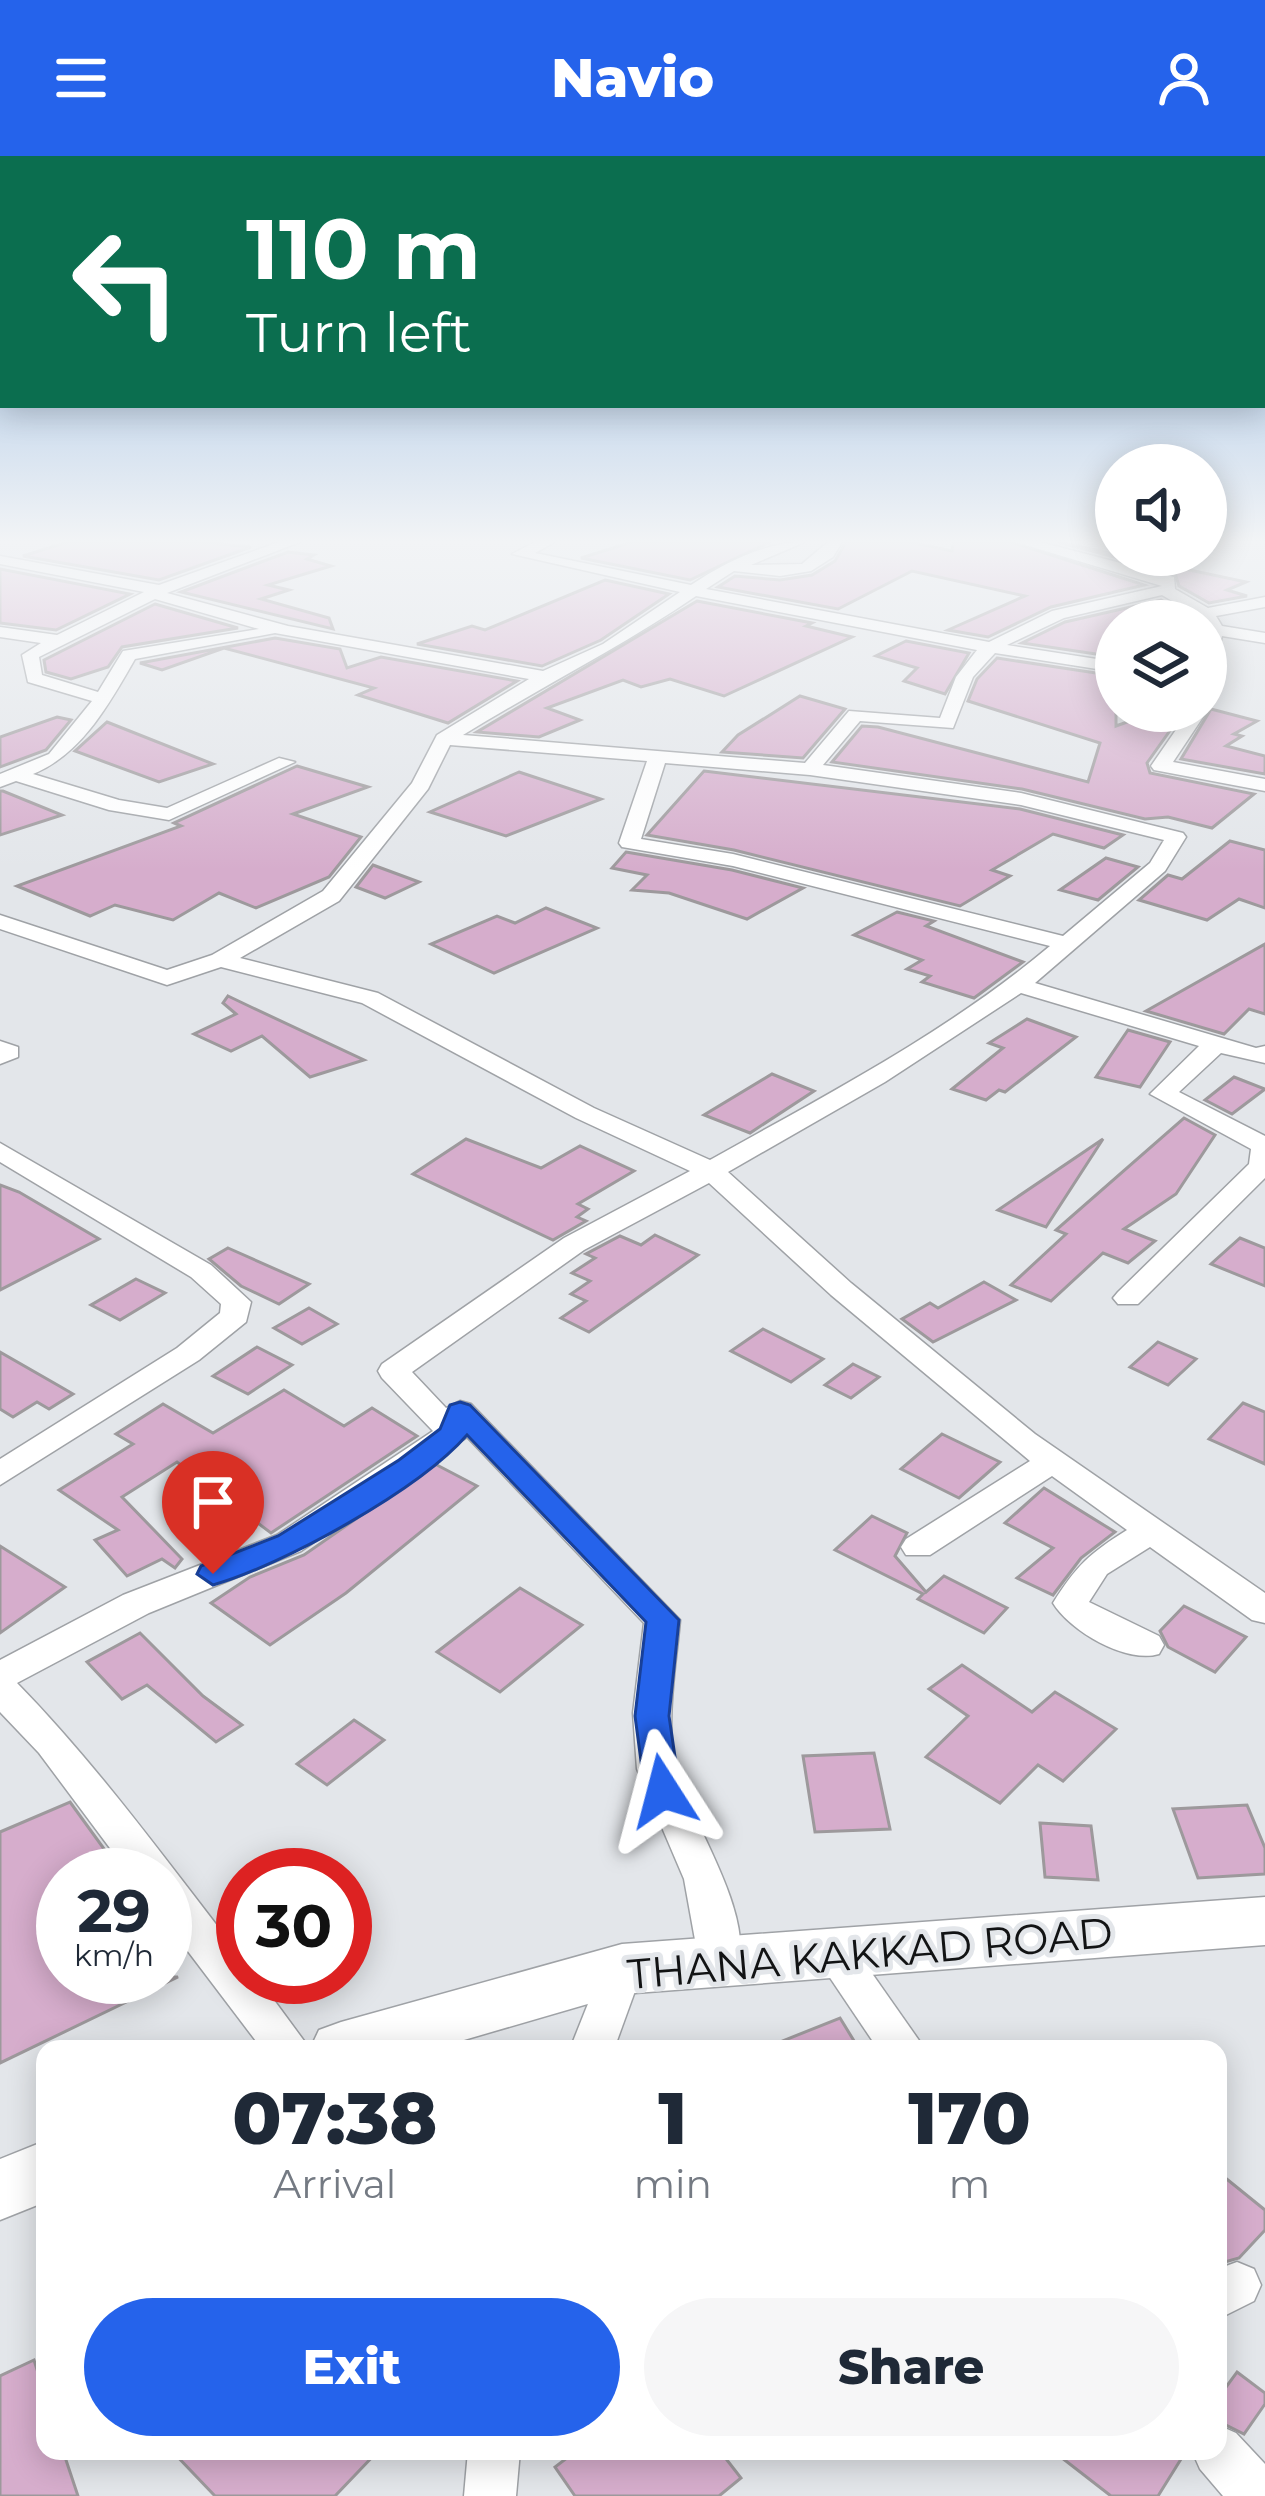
<!DOCTYPE html>
<html lang="en">
<head>
<meta charset="utf-8">
<style>
  body { margin:0; font-family:Montserrat,sans-serif; background:#f6f6f7; color:#1f2937; height:100vh; display:flex; flex-direction:column; font-size:45px; white-space:nowrap }
  * { box-sizing:border-box; margin:0 }
  p { font-size:39px; color:#747a83 }
  .icon { flex:none; width:66px; height:66px; fill:none; stroke:currentColor; stroke-width:2; stroke-linecap:round; stroke-linejoin:round }
  .map { position:relative; flex:1; overflow:hidden }
  .panel { position:absolute; left:36px; top:1884px; width:1191px; height:420px; display:flex; flex-direction:column; background:#fff; border-radius:24px; box-shadow:0 6px 30px #0003 }
  .panel>* { flex:none }
  .banner { position:absolute; left:0px; top:0px; width:1266px; height:252px; box-shadow:0 6px 30px #0003; background:#0b6e4f; color:#fff; overflow:hidden }
  .buttons { position:absolute; left:1095px; top:288px; display:grid; gap:24px }
  .buttons a { display:grid; place-items:center; width:132px; height:132px; border-radius:50%; background:#fff; box-shadow:0 6px 30px #0003; font-size:60px }
  .speed { position:absolute; left:36px; top:1692px; display:flex; gap:24px; font-size:60px; font-weight:700; text-align:center }
  .speed>* { display:grid; place-content:center; width:156px; height:156px; border-radius:50%; background:#fff; box-shadow:0 6px 30px #0003; line-height:1 }
  .speed small { font-size:30px; font-weight:400 }
  .speed .limit { border:18px solid #d22; background:#fff; color:#111 }
  .pin { position:absolute; display:grid; place-items:center; width:102px; height:102px; color:#fff; margin:-123px -51px; border-radius:50% 50% 50% 0; rotate:-45deg; box-shadow:0 0 12px #0007 }
  .pin .icon { rotate:45deg }
  .me { position:absolute; width:132px; margin:-66px; rotate:351deg; stroke-linejoin:round; filter:drop-shadow(0 0 9px #0008) }
  .turn { display:flex; align-items:center; gap:42px; height:252px; padding:0 48px; font-size:54px }
  .turn .icon { width:156px; height:156px; stroke-width:2.5 }
  .turn b { display:block; font-size:84px; line-height:102px }
  .eta { display:flex; justify-content:space-evenly; align-items:center; height:204px; text-align:center }
  .eta b { font-size:72px; font-weight:800; line-height:84px }
  .cta { display:flex; gap:24px; margin-top:auto; padding:24px 48px }
  .cta a { flex:1; height:138px; border-radius:72px; background:#2563eb; color:#fff; font-size:48px; font-weight:800; line-height:138px; text-align:center }
  .cta a+a { background:#f6f6f7; color:#1f2937 }
  header { display:flex; justify-content:space-between; align-items:center; height:156px; padding:0 48px; background:#2563eb; color:#fff; font-size:54px; font-weight:800 }
  .map>svg:first-child { display:block }
  .building { fill:#d6adcc; stroke:#9d999c; stroke-width:3 }
  .lines { fill:none; stroke-linecap:round; stroke-linejoin:round }
  .minor-casing { stroke:#9fa2a6; stroke-width:3 }
  .secondary-casing { stroke:#9fa2a6; stroke-width:3 }
  .minor { fill:#fff; fill-rule:evenodd }
  .secondary { fill:#fff; fill-rule:evenodd }
  .route { fill:#2563eb; stroke:#184099; stroke-width:3 }
  .labels { text-anchor:middle; stroke-width:10; stroke-linejoin:round; paint-order:stroke }
  .near-street-label { font-size:42px; fill:#121314; stroke:#e3e6ea }
</style>
</head>
<body>
<header><svg class="icon" aria-label="menu" viewBox="0 0 24 24"><path d="M4 6h16M4 12h16M4 18h16"/></svg>Navio<svg class="icon" aria-label="person" viewBox="0 0 24 24"><circle cx="12" cy="8" r="4"/><path d="M4 21q1-7 8-7t8 7"/></svg></header>
<div class="map">
<svg width="1265" height="2340" viewBox="0 0 1265 2340">
  <rect width="100%" height="100%" fill="#e3e6ea"/>
  <g class="building">
    <path d="M 67,386 L 203,386 L 251,391 L 159,424 L 23,400 Z"/>
    <path d="M 632,386 L 770,386 L 690,424 L 581,402 Z"/>
    <path d="M 846,386 L 910,386 L 952,395 L 953,386 L 1011,386 L 1144,429 L 1051,451 L 988,481 L 948,474 L 1025,440 L 912,415 L 838,453 L 718,431 L 735,420 L 780,424 L 812,419 L 835,405 Z"/>
    <path d="M 1058,386 L 1246,426 L 1227,434 L 1247,440 L 1209,447 L 1179,430 L 1175,417 Z"/>
    <path d="M 288,396 L 314,399 L 307,403 L 331,410 L 268,429 L 289,434 L 261,443 L 329,462 L 333,473 L 181,436 Z"/>
    <path d="M 0,413 L 130,438 L 56,474 L 0,467 Z"/>
    <path d="M 605,424 L 669,438 L 601,484 L 542,510 L 417,488 L 472,470 L 485,474 Z"/>
    <path d="M 1161,444 L 1197,465 L 1116,465 L 1116,501 L 1022,487 L 1065,466 Z"/>
    <path d="M 697,445 L 812,467 L 806,470 L 852,481 L 724,540 L 670,523 L 641,531 L 623,524 L 547,552 L 580,564 L 539,581 L 477,576 Z"/>
    <path d="M 155,448 L 238,472 L 122,491 L 108,511 L 71,523 L 46,516 L 44,504 Z"/>
    <path d="M 275,482 L 340,493 L 347,512 L 381,501 L 517,525 L 448,567 L 358,539 L 374,532 L 224,492 L 162,514 L 140,507 Z"/>
    <path d="M 906,485 L 969,497 L 945,538 L 904,525 L 917,512 L 876,500 Z"/>
    <path d="M 997,502 L 1116,520 L 1116,570 L 1149,558 L 1176,566 L 1147,607 L 1150,617 L 1254,638 L 1212,672 L 1168,661 L 1145,663 L 1022,633 L 832,606 L 862,570 L 878,571 L 1088,626 L 1100,587 L 968,545 L 977,523 Z"/>
    <path d="M 800,540 L 845,553 L 803,602 L 722,596 L 738,579 Z"/>
    <path d="M 1211,553 L 1257,565 L 1234,578 L 1242,580 L 1226,590 L 1265,600 L 1265,618 L 1181,603 Z"/>
    <path d="M 57,561 L 71,564 L 46,594 L 0,611 L 0,581 Z"/>
    <path d="M 107,566 L 213,608 L 159,626 L 75,595 Z"/>
    <path d="M 297,610 L 368,631 L 293,658 L 361,681 L 329,721 L 256,752 L 219,737 L 173,764 L 115,749 L 90,760 L 17,730 L 181,670 L 174,667 Z"/>
    <path d="M 704,615 L 1020,653 L 1123,679 L 1104,692 L 1053,678 L 992,714 L 1010,720 L 960,750 L 734,694 L 647,679 Z"/>
    <path d="M 519,616 L 601,643 L 506,680 L 430,656 Z"/>
    <path d="M 0,635 L 3,635 L 62,659 L 0,679 Z"/>
    <path d="M 1230,685 L 1265,694 L 1265,752 L 1239,743 L 1207,764 L 1139,744 L 1168,719 L 1182,723 Z"/>
    <path d="M 626,696 L 732,714 L 803,732 L 747,763 L 669,737 L 632,734 L 647,719 L 612,712 Z"/>
    <path d="M 1106,702 L 1138,711 L 1098,744 L 1060,734 Z"/>
    <path d="M 373,709 L 419,726 L 385,742 L 356,731 Z"/>
    <path d="M 546,752 L 597,772 L 494,817 L 431,788 L 497,760 L 515,767 Z"/>
    <path d="M 897,756 L 934,765 L 926,770 L 1023,806 L 974,842 L 922,826 L 930,820 L 907,813 L 922,804 L 854,779 Z"/>
    <path d="M 1265,788 L 1265,858 L 1249,853 L 1224,878 L 1146,855 Z"/>
    <path d="M 228,840 L 251,851 L 364,904 L 310,921 L 262,880 L 231,895 L 194,878 L 236,858 L 223,847 Z"/>
    <path d="M 1027,863 L 1076,881 L 1005,936 L 999,934 L 986,944 L 952,933 L 1003,892 L 989,887 Z"/>
    <path d="M 1128,874 L 1170,886 L 1140,931 L 1096,921 Z"/>
    <path d="M 772,918 L 814,935 L 750,977 L 704,959 Z"/>
    <path d="M 1234,921 L 1265,933 L 1232,958 L 1205,944 Z"/>
    <path d="M 1184,962 L 1215,979 L 1176,1038 L 1124,1073 L 1155,1085 L 1128,1107 L 1103,1097 L 1051,1145 L 1011,1129 L 1066,1078 L 1056,1074 Z"/>
    <path d="M 466,983 L 541,1012 L 580,990 L 634,1015 L 578,1048 L 588,1053 L 577,1061 L 586,1065 L 553,1084 L 413,1018 Z"/>
    <path d="M 1103,983 L 1046,1071 L 998,1054 Z"/>
    <path d="M 0,1029 L 19,1036 L 99,1083 L 0,1134 Z"/>
    <path d="M 655,1079 L 698,1099 L 589,1176 L 561,1162 L 586,1145 L 571,1138 L 590,1125 L 572,1117 L 595,1102 L 586,1098 L 620,1080 L 641,1089 Z"/>
    <path d="M 1240,1082 L 1265,1092 L 1265,1130 L 1211,1108 Z"/>
    <path d="M 228,1092 L 309,1128 L 279,1148 L 241,1130 L 209,1103 Z"/>
    <path d="M 136,1123 L 165,1137 L 120,1164 L 91,1149 Z"/>
    <path d="M 984,1126 L 1016,1144 L 933,1186 L 902,1163 L 930,1147 L 938,1152 Z"/>
    <path d="M 309,1152 L 337,1168 L 302,1188 L 274,1172 Z"/>
    <path d="M 763,1173 L 823,1203 L 791,1226 L 731,1195 Z"/>
    <path d="M 1158,1186 L 1196,1203 L 1168,1229 L 1130,1211 Z"/>
    <path d="M 257,1191 L 292,1209 L 248,1238 L 213,1220 Z"/>
    <path d="M 0,1196 L 61,1231 L 73,1238 L 49,1253 L 37,1246 L 13,1261 L 0,1253 Z"/>
    <path d="M 853,1208 L 879,1221 L 851,1242 L 825,1229 Z"/>
    <path d="M 284,1234 L 344,1270 L 372,1252 L 417,1280 L 271,1377 L 177,1306 L 122,1341 L 182,1403 L 175,1412 L 162,1403 L 127,1420 L 95,1384 L 118,1374 L 59,1334 L 133,1288 L 116,1278 L 163,1248 L 213,1277 Z"/>
    <path d="M 1243,1247 L 1265,1256 L 1265,1308 L 1209,1283 Z"/>
    <path d="M 942,1278 L 1000,1306 L 959,1342 L 901,1313 Z"/>
    <path d="M 435,1308 L 477,1330 L 346,1437 L 270,1489 L 211,1447 L 250,1421 L 304,1399 Z"/>
    <path d="M 1044,1332 L 1115,1376 L 1081,1402 L 1053,1439 L 1017,1422 L 1053,1392 L 1005,1367 Z"/>
    <path d="M 872,1360 L 907,1377 L 895,1400 L 926,1436 L 944,1420 L 1007,1452 L 984,1477 L 918,1443 L 923,1438 L 835,1394 Z"/>
    <path d="M 0,1390 L 65,1431 L 0,1477 Z"/>
    <path d="M 520,1432 L 582,1469 L 500,1536 L 437,1496 Z"/>
    <path d="M 1184,1450 L 1246,1481 L 1215,1516 L 1168,1491 L 1160,1475 Z"/>
    <path d="M 140,1477 L 203,1540 L 242,1569 L 216,1586 L 147,1529 L 122,1543 L 87,1506 Z"/>
    <path d="M 962,1509 L 1032,1556 L 1055,1536 L 1116,1573 L 1063,1625 L 1038,1609 L 1000,1647 L 926,1601 L 968,1560 L 929,1533 Z"/>
    <path d="M 354,1564 L 384,1584 L 327,1629 L 297,1608 Z"/>
    <path d="M 874,1597 L 890,1673 L 815,1676 L 803,1600 Z"/>
    <path d="M 70,1646 L 123,1719 L 63,1719 L 63,1821 L 178,1821 L 0,1907 L 0,1676 Z"/>
    <path d="M 1247,1649 L 1265,1692 L 1265,1718 L 1198,1722 L 1173,1653 Z"/>
    <path d="M 1040,1667 L 1091,1670 L 1098,1724 L 1045,1721 Z"/>
    <path d="M 840,1862 L 859,1893 L 766,1893 L 765,1892 Z"/>
    <path d="M 1218,2016 L 1265,2054 L 1265,2074 L 1239,2102 L 1218,2108 Z"/>
    <path d="M 34,2204 L 45,2239 L 45,2295 L 63,2295 L 78,2340 L 0,2340 L 0,2220 Z"/>
    <path d="M 1237,2216 L 1265,2237 L 1265,2248 L 1244,2278 L 1218,2265 L 1218,2242 Z"/>
    <path d="M 172,2295 L 378,2295 L 335,2340 L 215,2340 Z"/>
    <path d="M 576,2295 L 720,2295 L 741,2322 L 719,2340 L 575,2340 L 555,2311 Z"/>
    <path d="M 1053,2295 L 1186,2295 L 1158,2340 L 1111,2340 Z"/>
  </g>
  <g class="lines">
    <g class="minor-casing">
      <g id="minor">
        <path d="M 279,386 L 300,386 L 167,437 L 288,470 L 543,515 L 603,488 L 680,436 L 512,398 L 535,386 L 555,386 L 535,397 L 691,429 C 724,407 764,386 805,386 L 751,409 L 802,408 L 828,386 L 842,386 L 833,401 L 811,415 L 780,420 L 734,415 L 706,433 L 989,486 L 1052,455 L 1162,430 L 1015,386 L 1040,386 L 1174,421 L 1175,433 L 1208,452 L 1265,441 L 1265,451 L 1216,460 L 1222,470 L 1265,477 L 1265,487 L 1222,480 L 1215,507 L 1206,512 L 1206,465 L 1162,439 L 1064,462 L 1007,489 L 1116,506 L 1116,516 L 995,497 L 973,521 L 953,572 L 860,565 L 823,609 L 1021,637 L 1183,677 L 1186,681 L 1165,715 L 1035,827 L 1256,892 L 1265,890 L 1265,907 L 1221,897 L 1179,936 L 1265,980 L 1265,1022 L 1138,1148 L 1118,1148 L 1113,1142 L 1118,1136 L 1249,1008 L 1251,993 L 1150,938 L 1199,890 L 1021,837 L 885,926 L 728,1016 L 851,1127 L 1035,1278 L 1265,1437 L 1265,1467 L 1252,1464 L 1150,1391 L 1107,1418 L 1089,1446 L 1159,1480 L 1164,1489 L 1159,1498 C 1126,1508 1070,1475 1053,1447 C 1076,1410 1090,1397 1127,1374 L 1052,1320 L 930,1399 L 906,1399 L 901,1391 L 906,1383 L 1030,1305 L 831,1139 L 709,1027 L 584,1094 L 412,1216 L 446,1252 L 460,1245 L 471,1248 L 680,1464 C 675,1522 661,1582 684,1637 C 702,1681 758,1772 735,1818 L 720,1824 L 705,1818 L 699,1806 L 684,1723 L 637,1613 L 633,1557 L 644,1467 L 467,1281 L 301,1395 L 149,1457 L 17,1527 C 101,1613 170,1710 243,1803 L 243,1821 L 257,1821 L 310,1893 L 262,1893 L 165,1765 L 165,1719 L 130,1719 L 39,1597 L 0,1556 L 0,1504 L 123,1439 L 277,1379 L 433,1275 L 382,1222 L 378,1215 L 382,1208 L 564,1082 L 690,1015 L 576,962 L 362,847 L 221,811 L 167,829 L 0,773 L 0,759 L 167,814 L 212,799 L 323,735 L 412,627 L 437,579 L 529,523 L 275,477 L 135,503 C 109,548 82,598 33,618 L 119,644 L 167,652 L 279,602 L 295,606 L 169,664 L 109,654 L 16,625 L 0,631 L 0,618 L 49,598 L 92,545 L 28,526 L 22,499 L 41,487 L 0,481 L 0,471 L 57,479 L 144,436 L 0,408 L 0,400 L 159,429 ZM 696,440 L 977,494 L 956,521 L 940,562 L 849,555 L 805,607 L 463,579 C 541,531 621,491 696,440 ZM 155,443 L 259,473 L 123,495 L 98,536 L 42,519 L 39,501 ZM 450,589 L 647,605 L 619,687 L 622,691 L 733,710 L 1050,790 C 948,876 826,939 710,1004 L 594,952 L 378,837 L 240,802 L 339,745 L 428,633 ZM 665,607 L 810,619 L 1021,649 L 1164,684 L 1150,707 L 1063,780 L 733,698 L 641,683 Z"/>
        <path d="M 1206,554 L 1207,555 L 1173,606 L 1265,623 L 1265,635 L 1154,614 L 1151,610 L 1189,555 Z"/>
        <path d="M 0,885 L 18,891 L 18,901 L 0,908 Z"/>
        <path d="M 0,987 L 211,1109 L 251,1146 L 246,1166 L 199,1204 L 0,1329 L 0,1303 L 177,1192 L 220,1157 L 221,1148 L 191,1121 L 0,1006 Z"/>
        <path d="M 835,1780 L 850,1786 L 925,1893 L 878,1893 L 814,1798 L 820,1786 Z"/>
        <path d="M 622,1795 L 637,1800 L 643,1813 L 614,1893 L 570,1893 L 607,1800 Z"/>
        <path d="M 1237,2106 L 1254,2113 L 1261,2129 L 1254,2145 L 1218,2163 L 1218,2113 Z"/>
        <path d="M 1218,2269 L 1236,2277 L 1265,2308 L 1265,2340 L 1223,2340 L 1200,2313 L 1192,2295 L 1218,2295 Z"/>
        <path d="M 468,2295 L 520,2295 L 516,2340 L 464,2340 Z"/>
      </g>
    </g>
    <g class="secondary-casing">
      <g id="secondary">
        <path d="M 1265,1741 L 1265,1789 L 622,1838 L 433,1893 L 310,1893 L 319,1874 L 341,1866 L 622,1788 Z"/>
        <path d="M 45,1985 L 45,2046 L 0,2064 L 0,2003 Z"/>
      </g>
    </g>
    <use href="#minor" class="minor"/>
    <use href="#secondary" class="secondary"/>
  </g>
  <linearGradient id="sky" x2="0" y2="1"><stop stop-color="#84aede"/><stop offset="0.54" stop-color="#f2f4f6"/><stop offset="1" stop-color="#f2f4f6" stop-opacity="0"/></linearGradient>
  <rect width="1265" height="714" fill="url(#sky)"/>
  <path class="route" d="M 460,1246 L 470,1249 L 679,1464 L 669,1560 L 680,1635 L 675,1644 L 650,1644 L 645,1635 L 635,1560 L 646,1466 L 467,1279 C 419,1334 283,1409 213,1429 L 197,1418 L 201,1410 L 278,1380 L 399,1304 L 440,1273 L 450,1249 Z"/>
  <g class="labels">
    <g class="near-street-label">
      <text transform="translate(870 1797) rotate(-5)" y="15">THANA KAKKAD ROAD</text>
    </g>
  </g>
</svg>
<div class="buttons">
<a><svg class="icon" aria-label="sound" viewBox="0 0 24 24"><path d="M4 9h4l5-4v14l-5-4H4zM17 9q2 3 0 6"/></svg></a>
<a><svg class="icon" aria-label="layers" viewBox="0 0 24 24"><path d="M12 4l9 5-9 5-9-5zM3 14l9 5 9-5"/></svg></a>
</div>
<div class="speed"><div>29<small>km/h</small></div><div class="limit">30</div></div>
<div class="pin" style="left:213px;top:1418px;background:#d93025"><svg class="icon" aria-label="arrive" viewBox="0 0 24 24"><path d="M6 21V4h12l-3 4 3 4H6"/></svg></div>
<svg class="me" style="left:663px;top:1635px" viewBox="-20 -20 40 40"><path d="M0-17L14 15 0 8-14 15z" fill="#2563eb" stroke="#fff" stroke-width="4"/></svg>
<div class="banner">
<div class="turn"><svg class="icon" aria-label="left" viewBox="0 0 24 24"><path d="M17 20v-9H6M10 6l-5 5 5 5"/></svg><div><b>110 m</b>Turn left</div></div>
</div>
<section class="panel">
<div class="eta">
<div><b>07:38</b><p>Arrival</p></div>
<div><b>1</b><p>min</p></div>
<div><b>170</b><p>m</p></div>
</div>
<div class="cta"><a>Exit</a><a>Share</a></div>
</section>
</div>
</body>
</html>
